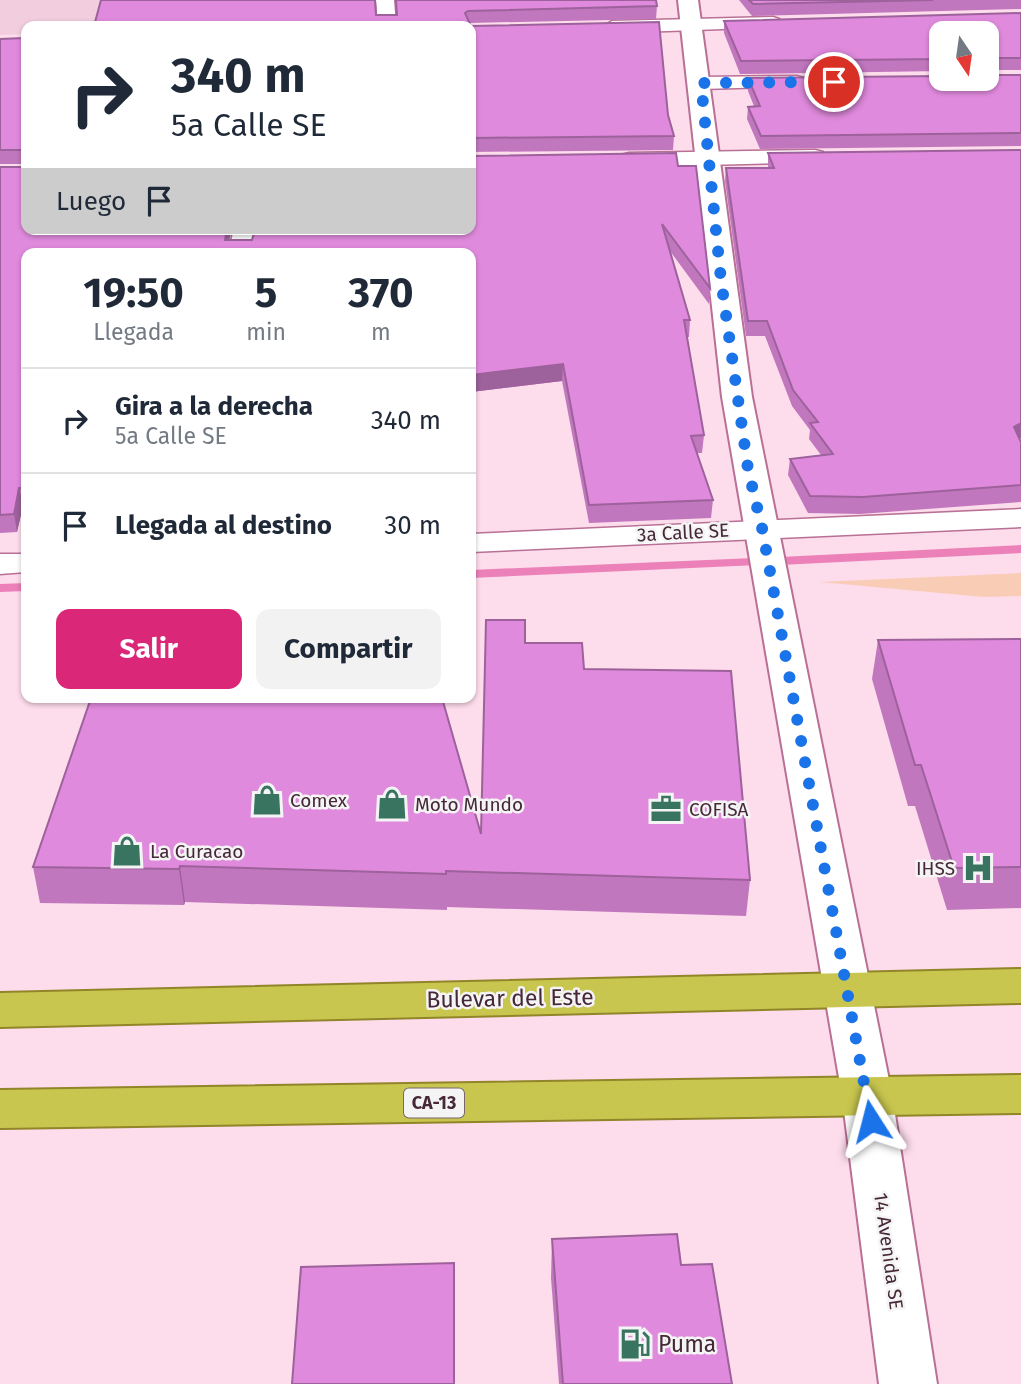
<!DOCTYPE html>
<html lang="es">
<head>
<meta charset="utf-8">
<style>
  body { margin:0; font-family:"Fira Sans",sans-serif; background:#f2f2f3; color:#1f2937; height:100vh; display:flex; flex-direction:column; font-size:26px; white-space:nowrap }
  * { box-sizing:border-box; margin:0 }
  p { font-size:23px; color:#747a83 }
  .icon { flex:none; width:38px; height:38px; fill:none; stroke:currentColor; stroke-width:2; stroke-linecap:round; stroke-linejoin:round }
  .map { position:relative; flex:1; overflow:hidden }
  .drawer { position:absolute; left:21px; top:248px; width:455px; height:455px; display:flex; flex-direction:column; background:#fff; border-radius:14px; box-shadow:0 2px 5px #0004 }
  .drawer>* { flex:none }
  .top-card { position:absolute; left:21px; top:21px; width:455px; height:214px; border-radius:14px; box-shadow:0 2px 5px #0004; background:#fff; color:#1f2937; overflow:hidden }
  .needle { width:46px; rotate:167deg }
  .fabs { position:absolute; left:929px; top:21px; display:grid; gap:14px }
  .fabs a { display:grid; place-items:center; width:70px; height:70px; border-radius:14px; background:#fff; box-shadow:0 2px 5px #0004; font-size:35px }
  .pin { position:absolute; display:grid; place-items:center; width:60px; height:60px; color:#fff; margin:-30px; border:4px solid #fff; border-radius:50%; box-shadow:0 2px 7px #0007 }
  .me { position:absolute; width:77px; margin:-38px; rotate:351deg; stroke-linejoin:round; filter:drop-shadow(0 0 5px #0008) }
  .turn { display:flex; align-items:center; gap:24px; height:147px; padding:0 35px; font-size:32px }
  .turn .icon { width:91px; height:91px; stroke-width:2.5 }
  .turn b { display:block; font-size:49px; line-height:60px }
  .then { display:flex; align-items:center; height:66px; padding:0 35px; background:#0003; gap:14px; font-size:26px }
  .eta { display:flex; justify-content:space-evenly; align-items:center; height:119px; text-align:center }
  .eta b { font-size:42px; font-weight:700; line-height:49px }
  .primary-button { display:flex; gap:14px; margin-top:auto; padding:14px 35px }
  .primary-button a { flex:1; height:80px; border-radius:14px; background:#db2777; color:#fff; font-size:28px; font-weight:700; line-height:80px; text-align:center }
  .primary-button a+a { background:#f2f2f3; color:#1f2937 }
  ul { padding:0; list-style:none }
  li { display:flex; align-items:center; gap:21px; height:105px; padding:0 35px; border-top:2px solid #e0e1e3 }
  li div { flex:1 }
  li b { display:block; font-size:26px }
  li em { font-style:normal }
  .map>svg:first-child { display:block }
  .built { fill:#f1cdde }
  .green { fill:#f9ccb5 }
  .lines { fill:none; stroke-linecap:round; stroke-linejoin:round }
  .stream { fill:#ec80b9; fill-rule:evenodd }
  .minor-casing { stroke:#b97095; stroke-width:3 }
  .tertiary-casing { stroke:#b97095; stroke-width:4 }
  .trunk-casing { stroke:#918529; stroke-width:4 }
  .minor { fill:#fff; fill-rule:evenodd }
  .tertiary { fill:#fff; fill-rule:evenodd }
  .trunk { fill:#c8c64e; fill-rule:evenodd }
  .wall { fill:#c177be }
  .shaded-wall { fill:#9d619b }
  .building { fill:#e08add; stroke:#9d619b; stroke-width:2 }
  .route { stroke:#1a73e8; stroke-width:12; stroke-dasharray:0 21.6 }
  .labels { text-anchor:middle; stroke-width:5; stroke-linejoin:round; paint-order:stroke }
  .shield { fill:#f4f4f4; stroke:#7a6570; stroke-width:2 }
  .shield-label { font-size:18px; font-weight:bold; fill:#462838 }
  .street-label { font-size:19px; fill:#462838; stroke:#f4f4f4 }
  .poi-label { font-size:19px; fill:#462838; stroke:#f4f4f4; text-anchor:start }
  .near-street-label { font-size:23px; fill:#462838; stroke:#f4f4f4 }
  .near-poi-label { font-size:23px; fill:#462838; stroke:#f4f4f4; text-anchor:start }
</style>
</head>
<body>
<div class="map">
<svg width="1021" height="1384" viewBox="0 0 1021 1384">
  <rect width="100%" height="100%" fill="#fddceb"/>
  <path class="built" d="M 0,0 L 368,0 L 321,26 L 26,26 L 26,34 L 0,35 Z"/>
  <path class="green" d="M 1021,573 L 1021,596 L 984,597 L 820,582 Z"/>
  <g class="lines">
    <g class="stream">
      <path d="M 1021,545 L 1021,553 L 780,565 L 774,561 L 780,557 Z"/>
      <path d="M 754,558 L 758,559 L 760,562 L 758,565 L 471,578 L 471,570 Z"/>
      <path d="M 26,583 L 26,591 L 0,592 L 0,584 Z"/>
    </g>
    <g class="minor-casing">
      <g id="minor">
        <path d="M 376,0 L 394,0 L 396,26 L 378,26 Z"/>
        <path d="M 773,17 L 779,19 L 782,23 L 779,27 L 612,33 L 603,27 L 612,21 Z"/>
        <path d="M 797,76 L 804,78 L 807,82 L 804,86 L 701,89 L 694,87 L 691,83 L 694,79 L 701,77 Z"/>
        <path d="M 815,150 L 823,152 L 826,157 L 823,162 L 629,167 L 621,165 L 618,160 L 621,155 L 629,153 Z"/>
        <path d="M 234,229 L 258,229 L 252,254 L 228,254 Z"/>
        <path d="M 1021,509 L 1021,527 L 471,552 L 471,534 Z"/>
        <path d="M 0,554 L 26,554 L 26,572 L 0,574 Z"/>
      </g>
    </g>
    <g class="tertiary-casing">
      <path id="tertiary" d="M 678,0 L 698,0 L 752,397 L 892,1095 L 937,1384 L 879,1384 L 842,1095 L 722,397 Z"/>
    </g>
    <g class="trunk-casing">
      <g id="trunk">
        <path d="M 1021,969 L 1021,1003 L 0,1027 L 0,993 Z"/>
        <path d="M 1021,1075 L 1021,1113 L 0,1128 L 0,1090 Z"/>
      </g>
    </g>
    <use href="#minor" class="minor"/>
    <use href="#tertiary" class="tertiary"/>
    <use href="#trunk" class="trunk"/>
  </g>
  <g class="wall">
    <path d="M 396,0 L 657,6 L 656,19 L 469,23 L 376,15 L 397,15 Z"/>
    <path d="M 739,0 L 1021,0 L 1021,9 L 752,16 Z"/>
    <path d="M 1021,13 L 1021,70 L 987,70 L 987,33 L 942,33 L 942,71 L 740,74 L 724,33 L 724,21 Z"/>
    <path d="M 471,26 L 668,115 L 674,136 L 673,150 L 471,152 Z"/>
    <path d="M 0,39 L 229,240 L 252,240 L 678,166 L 710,288 L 709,304 L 670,251 L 690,320 L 689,337 L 687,337 L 704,435 L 702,453 L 697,453 L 713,500 L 711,518 L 589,523 L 562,381 L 471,392 L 471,254 L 26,254 L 26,506 L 23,506 L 17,532 L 0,533 L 0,167 L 26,167 L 26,164 L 0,164 Z"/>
    <path d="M 1021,75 L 1021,146 L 760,149 L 747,119 L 748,107 L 754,106 L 748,91 L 748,78 Z"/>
    <path d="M 768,153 L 1019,438 L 1021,442 L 1021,502 L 860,514 L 808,513 L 788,475 L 790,459 L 821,455 L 809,439 L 810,430 L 792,406 L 765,336 L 746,336 L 725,181 L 726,168 L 768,168 Z"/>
    <path d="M 1021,639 L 1021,908 L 947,910 L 915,806 L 908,806 L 872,679 L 878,640 Z"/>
    <path d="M 525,643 L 584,669 L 750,880 L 746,916 L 447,907 L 447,910 L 185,902 L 184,905 L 40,903 L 33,867 L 481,834 Z"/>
    <path d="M 552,1239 L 681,1265 L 732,1384 L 559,1384 L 551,1278 Z"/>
  </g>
  <g class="shaded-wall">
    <path d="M 227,229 L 232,229 L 226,254 L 225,240 Z"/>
    <path d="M 563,364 L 562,381 L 471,392 L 471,375 Z"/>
    <path d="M 1021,423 L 1021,438 L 1011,443 L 1014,427 Z"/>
    <path d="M 19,488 L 23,506 L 17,532 L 14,514 Z"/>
    <path d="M 180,866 L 185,902 L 184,905 L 179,869 Z"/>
    <path d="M 454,1263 L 455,1302 L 455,1384 L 454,1384 Z"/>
  </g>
  <g class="building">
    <path d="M 101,0 L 375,0 L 376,15 L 397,15 L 396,0 L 656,0 L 657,6 L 468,11 L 465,13 L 471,26 L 94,26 Z"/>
    <path d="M 749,0 L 933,0 L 753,4 Z"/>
    <path d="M 1021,13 L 1021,58 L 989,58 L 987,62 L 987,33 L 942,33 L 942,59 L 741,61 L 724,21 Z"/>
    <path d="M 659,22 L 668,115 L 674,136 L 471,138 L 471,26 Z"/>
    <path d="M 26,36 L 26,229 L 227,229 L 225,240 L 252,240 L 255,229 L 471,229 L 471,156 L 676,153 L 678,166 L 696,166 L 710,288 L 662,224 L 690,320 L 684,320 L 704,435 L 691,436 L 713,500 L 589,505 L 563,364 L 471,375 L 471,254 L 26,254 L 26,488 L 19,488 L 14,514 L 0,515 L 0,167 L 26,167 L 26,150 L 0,150 L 0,39 L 24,38 Z"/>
    <path d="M 987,75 L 1021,75 L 1021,133 L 761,136 L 748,107 L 760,106 L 748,78 L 942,76 L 942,79 L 987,79 Z"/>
    <path d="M 1021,150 L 1021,423 L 1014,427 L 1021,442 L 1021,485 L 863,497 L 810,496 L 790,459 L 833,454 L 810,423 L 818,422 L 793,390 L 767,321 L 748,321 L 726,168 L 774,168 L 768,153 Z"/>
    <path d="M 486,620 L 525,620 L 525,643 L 582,643 L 584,669 L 731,671 L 750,880 L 446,871 L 446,874 L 180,866 L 179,869 L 33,867 L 91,698 L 442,698 L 481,834 Z"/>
    <path d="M 1021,639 L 1021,867 L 954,868 L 921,765 L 915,765 L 878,640 Z"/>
    <path d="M 677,1234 L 681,1265 L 712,1264 L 732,1384 L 563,1384 L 552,1239 Z"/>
    <path d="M 454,1263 L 454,1384 L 292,1384 L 301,1267 Z"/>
  </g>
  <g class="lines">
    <path class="route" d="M 834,82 L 701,83 L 721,280 L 748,469 L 762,528 L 871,1121"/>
  </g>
  <defs>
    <g id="shop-bare" transform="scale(2.415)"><path d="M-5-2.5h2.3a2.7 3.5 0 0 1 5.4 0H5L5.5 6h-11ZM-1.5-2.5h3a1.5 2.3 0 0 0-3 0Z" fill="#38745f" stroke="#f4f4f4" stroke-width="2.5" paint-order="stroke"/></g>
    <g id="office-bare" transform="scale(2.415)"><path d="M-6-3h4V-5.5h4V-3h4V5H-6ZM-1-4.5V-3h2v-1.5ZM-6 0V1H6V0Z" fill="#38745f" stroke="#f4f4f4" stroke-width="2.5" paint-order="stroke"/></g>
    <g id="hospital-bare" transform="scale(2.415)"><path d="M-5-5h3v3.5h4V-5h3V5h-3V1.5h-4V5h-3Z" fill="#38745f" stroke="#f4f4f4" stroke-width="2.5" paint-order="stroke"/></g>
    <g id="fuel-bare" transform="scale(2.415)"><path d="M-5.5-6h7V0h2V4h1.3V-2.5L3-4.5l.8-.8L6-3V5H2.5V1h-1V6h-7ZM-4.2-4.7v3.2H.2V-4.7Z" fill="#38745f" stroke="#f4f4f4" stroke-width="2.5" paint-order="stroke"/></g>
  </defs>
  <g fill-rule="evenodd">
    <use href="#shop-bare" x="267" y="800"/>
    <use href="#shop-bare" x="392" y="804"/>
    <use href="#office-bare" x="666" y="809"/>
    <use href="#shop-bare" x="127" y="851"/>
    <use href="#hospital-bare" x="978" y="868"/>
    <use href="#fuel-bare" x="635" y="1344"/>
  </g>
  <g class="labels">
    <rect class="shield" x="404" y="1088.5" width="60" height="29" rx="5"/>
    <g class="shield-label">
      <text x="434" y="1109">CA-13</text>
    </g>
    <g class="street-label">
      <text transform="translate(683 532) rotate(-3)" y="7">3a Calle SE</text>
      <text transform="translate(889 1251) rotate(82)" y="7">14 Avenida SE</text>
    </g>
    <g class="poi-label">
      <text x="290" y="807">Comex</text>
      <text x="415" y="811">Moto Mundo</text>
      <text x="689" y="816">COFISA</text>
      <text x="150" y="858">La Curacao</text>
      <text x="955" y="875" text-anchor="end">IHSS</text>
    </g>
    <g class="near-street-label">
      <text transform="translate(510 998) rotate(-1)" y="8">Bulevar del Este</text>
    </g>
    <g class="near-poi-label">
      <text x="658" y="1352">Puma</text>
    </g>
  </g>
</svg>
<div class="fabs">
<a><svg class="needle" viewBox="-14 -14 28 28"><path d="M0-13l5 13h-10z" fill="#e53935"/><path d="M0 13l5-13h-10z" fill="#747a83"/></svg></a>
</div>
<div class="pin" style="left:834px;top:82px;background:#d93025"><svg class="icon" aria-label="arrive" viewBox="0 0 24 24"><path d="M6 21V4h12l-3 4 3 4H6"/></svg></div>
<svg class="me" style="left:871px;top:1121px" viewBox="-20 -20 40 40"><path d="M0-17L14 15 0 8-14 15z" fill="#1a73e8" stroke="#fff" stroke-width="4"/></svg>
<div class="top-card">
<div class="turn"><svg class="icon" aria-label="right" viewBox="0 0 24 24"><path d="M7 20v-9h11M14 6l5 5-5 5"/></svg><div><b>340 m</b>5a Calle SE</div></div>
<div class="then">Luego<svg class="icon" aria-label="arrive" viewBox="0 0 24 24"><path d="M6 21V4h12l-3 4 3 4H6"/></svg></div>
</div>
<section class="drawer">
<div class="eta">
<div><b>19:50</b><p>Llegada</p></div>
<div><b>5</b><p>min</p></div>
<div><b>370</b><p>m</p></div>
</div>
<ul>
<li><svg class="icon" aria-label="right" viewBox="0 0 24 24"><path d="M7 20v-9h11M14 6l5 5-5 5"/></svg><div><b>Gira a la derecha</b><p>5a Calle SE</p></div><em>340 m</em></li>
<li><svg class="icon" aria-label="arrive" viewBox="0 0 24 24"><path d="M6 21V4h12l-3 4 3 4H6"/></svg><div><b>Llegada al destino</b></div><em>30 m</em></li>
</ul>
<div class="primary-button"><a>Salir</a><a>Compartir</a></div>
</section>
</div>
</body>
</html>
